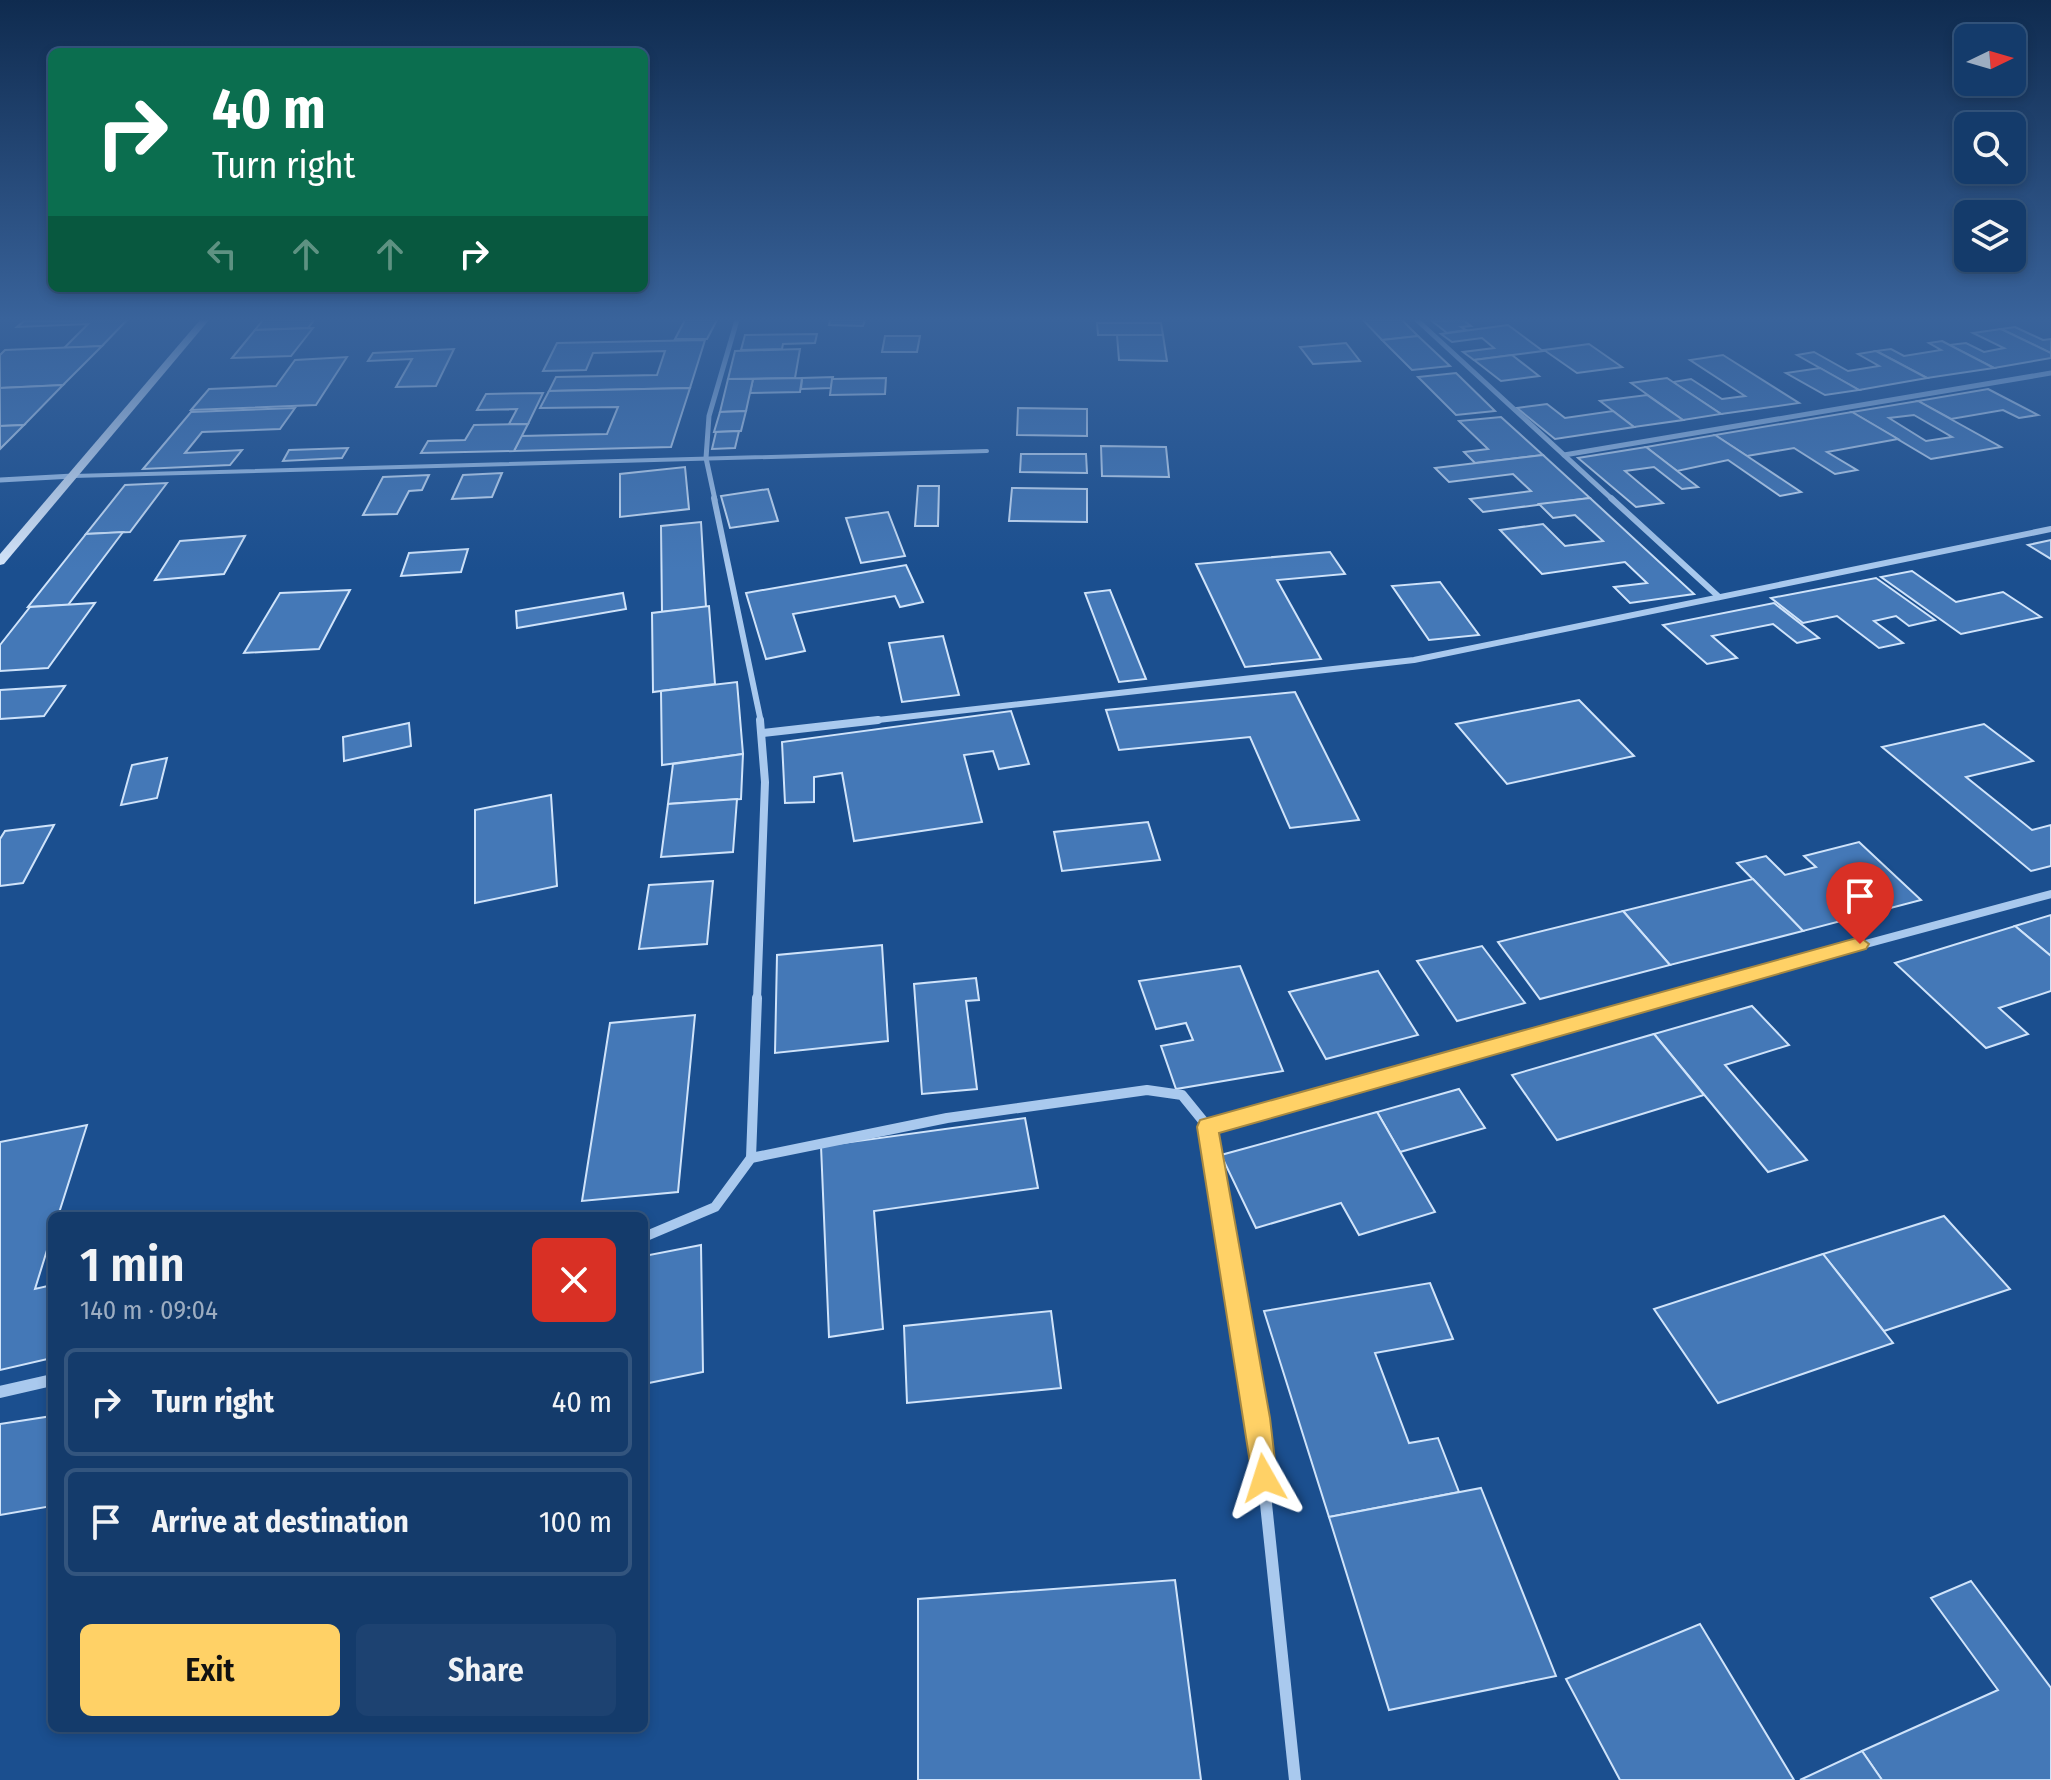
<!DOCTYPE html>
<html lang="en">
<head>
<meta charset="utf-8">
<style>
  body { margin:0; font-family:"Fira Sans Condensed",sans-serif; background:#1d4271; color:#f1f3f6; height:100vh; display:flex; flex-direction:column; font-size:30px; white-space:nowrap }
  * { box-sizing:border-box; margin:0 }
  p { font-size:26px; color:#9dadc1 }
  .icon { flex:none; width:44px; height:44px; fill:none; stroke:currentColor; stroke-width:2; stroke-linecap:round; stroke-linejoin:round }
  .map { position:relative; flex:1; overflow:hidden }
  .sheet { position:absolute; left:48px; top:1212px; width:600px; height:520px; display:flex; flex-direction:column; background:#143b6b; border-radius:12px; box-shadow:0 4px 12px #0003,0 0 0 2px #33557e }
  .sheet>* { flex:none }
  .hud { position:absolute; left:48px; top:48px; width:600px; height:244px; border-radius:12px; box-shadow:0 4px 12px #0003,0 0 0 2px #33557e; background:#0b6e4f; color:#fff; overflow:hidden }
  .needle { width:52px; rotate:85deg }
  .controls { position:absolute; left:1954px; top:24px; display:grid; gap:16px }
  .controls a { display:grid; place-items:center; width:72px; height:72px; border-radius:12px; background:#143b6b; box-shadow:0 4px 12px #0003,0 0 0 2px #33557e; font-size:40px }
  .pin { position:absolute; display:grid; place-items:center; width:68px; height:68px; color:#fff; margin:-82px -34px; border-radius:50% 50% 50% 0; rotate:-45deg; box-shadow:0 0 8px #0007 }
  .pin .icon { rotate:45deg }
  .me { position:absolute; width:88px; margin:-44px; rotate:354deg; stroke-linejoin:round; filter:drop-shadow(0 0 6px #0008) }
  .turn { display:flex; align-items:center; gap:28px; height:168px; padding:0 32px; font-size:36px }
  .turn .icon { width:104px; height:104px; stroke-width:2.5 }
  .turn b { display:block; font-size:56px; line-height:68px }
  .lanes { display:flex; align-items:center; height:76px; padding:0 32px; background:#0003; justify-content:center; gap:40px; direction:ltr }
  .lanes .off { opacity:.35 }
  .round { display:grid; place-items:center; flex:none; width:84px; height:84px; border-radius:12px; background:#1d4271 }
  .summary { display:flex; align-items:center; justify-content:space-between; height:136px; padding:0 32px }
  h1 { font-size:48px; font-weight:600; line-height:60px }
  .button { display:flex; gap:16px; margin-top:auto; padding:16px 32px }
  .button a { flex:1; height:92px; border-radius:12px; background:#ffd166; color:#111; font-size:32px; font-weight:600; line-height:92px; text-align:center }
  .button a+a { background:#1d4271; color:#f1f3f6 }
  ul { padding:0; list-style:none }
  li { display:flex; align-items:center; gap:24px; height:108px; margin:0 16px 12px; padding:0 16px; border:4px solid #33557e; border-radius:12px }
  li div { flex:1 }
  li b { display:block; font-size:30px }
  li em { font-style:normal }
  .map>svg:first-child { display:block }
  .building { fill:#4478b7; stroke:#cfe3fa; stroke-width:2; fill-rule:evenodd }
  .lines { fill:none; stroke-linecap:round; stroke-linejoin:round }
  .lane { stroke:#a9c9ee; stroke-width:4 }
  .street-far4 { stroke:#a9c9ee; stroke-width:5 }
  .street-far3 { stroke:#a9c9ee; stroke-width:6 }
  .street-far2 { stroke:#a9c9ee; stroke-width:8 }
  .street-far1 { stroke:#a9c9ee; stroke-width:10 }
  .street { stroke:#a9c9ee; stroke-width:12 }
  .secondary { fill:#d6e6fa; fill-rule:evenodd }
  .route { fill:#ffd166; stroke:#a68842; stroke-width:2 }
</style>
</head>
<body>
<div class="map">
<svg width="2051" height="1780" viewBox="0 0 2051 1780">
  <rect width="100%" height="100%" fill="#1b4f8f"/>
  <g class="building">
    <path d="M 127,320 L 102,346 L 64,348 L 88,324 L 17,327 L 24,321 Z"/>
    <path d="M 263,320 L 314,320 L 308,328 L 255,330 Z"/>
    <path d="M 685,320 L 717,320 L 707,339 L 675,339 Z"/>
    <path d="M 830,320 L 865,320 L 863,326 L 829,325 Z"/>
    <path d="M 1363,320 L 1402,320 L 1418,336 L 1382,340 Z"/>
    <path d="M 1463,320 L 1471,326 L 1461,327 L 1466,330 L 1447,333 L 1432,321 Z"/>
    <path d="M 1097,323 L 1161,323 L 1163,335 L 1098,335 Z"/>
    <path d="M 1508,325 L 1543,351 L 1474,360 L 1463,352 L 1494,348 L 1482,338 L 1452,342 L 1441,334 Z"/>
    <path d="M 2015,327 L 2043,340 L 2051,339 L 2051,353 L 2001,329 Z"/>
    <path d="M 313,328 L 291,356 L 232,358 L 255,330 Z"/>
    <path d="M 2001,329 L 2051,353 L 2051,358 L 1994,368 L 1949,345 L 1966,343 L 1984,352 L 2004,348 L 1973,333 Z"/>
    <path d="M 817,334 L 815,343 L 783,344 L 782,349 L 741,350 L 745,335 Z"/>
    <path d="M 1117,335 L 1163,335 L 1167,361 L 1119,360 Z"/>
    <path d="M 885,336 L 920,336 L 917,352 L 882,352 Z"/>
    <path d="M 1418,336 L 1450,366 L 1412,370 L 1382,340 Z"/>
    <path d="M 705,340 L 690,388 L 549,391 L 556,377 L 657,375 L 665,351 L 593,353 L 586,370 L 543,371 L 557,343 Z"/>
    <path d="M 1942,341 L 1994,368 L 1927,378 L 1876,351 L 1891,349 L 1904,356 L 1941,350 L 1929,343 Z"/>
    <path d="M 1346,343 L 1360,361 L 1313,364 L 1300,347 Z"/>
    <path d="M 1589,344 L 1622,367 L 1577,373 L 1544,350 Z"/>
    <path d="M 102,346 L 63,385 L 0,388 L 0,355 L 5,350 Z"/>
    <path d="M 454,349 L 436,386 L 396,387 L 412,359 L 368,361 L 373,353 Z"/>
    <path d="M 800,349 L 795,378 L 728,379 L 735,351 Z"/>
    <path d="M 1876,351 L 1927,378 L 1859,390 L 1797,355 L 1814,352 L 1848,371 L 1879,366 L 1858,354 Z"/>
    <path d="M 1512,355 L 1539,376 L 1501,381 L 1474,360 Z"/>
    <path d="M 1723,355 L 1799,403 L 1721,414 L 1673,382 L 1691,379 L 1722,399 L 1745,396 L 1690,360 Z"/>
    <path d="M 347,357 L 316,405 L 191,410 L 209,389 L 276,386 L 295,360 Z"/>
    <path d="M 1820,368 L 1859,390 L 1825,395 L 1786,373 Z"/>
    <path d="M 1456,373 L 1495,411 L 1456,415 L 1418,377 Z"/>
    <path d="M 833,377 L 831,388 L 801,389 L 802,378 Z"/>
    <path d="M 802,378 L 800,392 L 750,393 L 753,379 Z"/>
    <path d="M 886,378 L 885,394 L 830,395 L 832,379 Z"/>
    <path d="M 1667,378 L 1721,414 L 1683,420 L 1631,383 Z"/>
    <path d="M 728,379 L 753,379 L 746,411 L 720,412 Z"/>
    <path d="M 63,385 L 24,425 L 0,426 L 0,388 Z"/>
    <path d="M 690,388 L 671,447 L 514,451 L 521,436 L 607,434 L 618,407 L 540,408 L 549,391 Z"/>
    <path d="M 1988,389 L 2038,415 L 2019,418 L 2003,410 L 1951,419 L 1918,401 Z"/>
    <path d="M 543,393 L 528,424 L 509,424 L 517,409 L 477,410 L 486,394 Z"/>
    <path d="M 1647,395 L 1683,420 L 1634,427 L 1600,401 Z"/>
    <path d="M 1918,401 L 2001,447 L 1931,459 L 1852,412 ZM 1914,415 L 1952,437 L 1926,441 L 1889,418 Z"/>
    <path d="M 1547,404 L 1565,418 L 1613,411 L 1634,427 L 1555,439 L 1517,408 Z"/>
    <path d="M 295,408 L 280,429 L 202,432 L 185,453 L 242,450 L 230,465 L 143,469 L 191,412 Z"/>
    <path d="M 1018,408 L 1087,409 L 1087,436 L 1017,435 Z"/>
    <path d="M 746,411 L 741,431 L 714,432 L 720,412 Z"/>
    <path d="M 1852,412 L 1898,439 L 1827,452 L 1857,470 L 1835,474 L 1794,448 L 1747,456 L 1715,435 Z"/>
    <path d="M 1501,417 L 1543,455 L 1475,463 L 1464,452 L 1488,449 L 1459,421 Z"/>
    <path d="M 528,424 L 514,451 L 421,453 L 428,441 L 465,440 L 474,425 Z"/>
    <path d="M 24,425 L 0,449 L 0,426 Z"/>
    <path d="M 739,431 L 735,448 L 712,449 L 716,432 Z"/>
    <path d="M 1715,435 L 1747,456 L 1801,492 L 1780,496 L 1728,460 L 1677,471 L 1646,447 Z"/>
    <path d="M 1101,446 L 1166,447 L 1169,477 L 1102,476 Z"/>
    <path d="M 1646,447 L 1698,487 L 1682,489 L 1654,467 L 1625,471 L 1663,503 L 1636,507 L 1578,458 Z"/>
    <path d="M 348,448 L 342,458 L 283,461 L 289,450 Z"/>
    <path d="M 1021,454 L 1086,454 L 1087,473 L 1020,472 Z"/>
    <path d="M 1543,455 L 1590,498 L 1483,512 L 1470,499 L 1531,491 L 1513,474 L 1449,482 L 1435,468 Z"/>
    <path d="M 685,467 L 689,509 L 620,517 L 620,474 Z"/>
    <path d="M 502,473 L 492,497 L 452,499 L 463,475 Z"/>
    <path d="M 429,475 L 422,490 L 409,491 L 397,514 L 363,515 L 383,477 Z"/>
    <path d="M 167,483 L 130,532 L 86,534 L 125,485 Z"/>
    <path d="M 918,486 L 939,486 L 938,526 L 915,526 Z"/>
    <path d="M 1012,488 L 1087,489 L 1087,522 L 1009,521 Z"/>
    <path d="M 768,489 L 778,521 L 730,528 L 721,496 Z"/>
    <path d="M 1590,498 L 1694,594 L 1630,603 L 1614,587 L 1647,583 L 1625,562 L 1542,574 L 1500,530 L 1543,524 L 1565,546 L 1603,541 L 1575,515 L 1553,518 L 1539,504 Z"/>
    <path d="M 888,512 L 905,556 L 861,563 L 846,518 Z"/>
    <path d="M 701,522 L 706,607 L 662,612 L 661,526 Z"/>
    <path d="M 123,532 L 68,605 L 28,607 L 86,534 Z"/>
    <path d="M 245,536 L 224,574 L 155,580 L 180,541 Z"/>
    <path d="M 2051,540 L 2051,559 L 2028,545 Z"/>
    <path d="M 468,549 L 461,572 L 401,576 L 409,553 Z"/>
    <path d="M 1330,552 L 1345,574 L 1277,580 L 1321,659 L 1245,667 L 1196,564 Z"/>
    <path d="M 906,565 L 923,602 L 900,607 L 895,596 L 793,614 L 805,651 L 766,659 L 746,593 Z"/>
    <path d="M 1912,571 L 1956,602 L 2003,592 L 2041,617 L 1961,634 L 1881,577 Z"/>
    <path d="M 1876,578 L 1935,620 L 1909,626 L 1896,616 L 1874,621 L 1903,643 L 1879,648 L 1837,616 L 1803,623 L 1771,598 Z"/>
    <path d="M 1440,582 L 1479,635 L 1429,640 L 1392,586 Z"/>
    <path d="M 350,590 L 319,649 L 244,653 L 280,593 Z"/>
    <path d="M 1110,590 L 1146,679 L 1119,682 L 1085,593 Z"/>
    <path d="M 623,593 L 626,609 L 517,628 L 516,611 Z"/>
    <path d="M 95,603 L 48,668 L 0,671 L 0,645 L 30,607 Z"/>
    <path d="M 1774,603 L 1819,638 L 1797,643 L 1773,624 L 1712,636 L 1737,658 L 1707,664 L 1663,625 Z"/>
    <path d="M 709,606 L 715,684 L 653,692 L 652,613 Z"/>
    <path d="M 943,636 L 959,695 L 902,702 L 889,643 Z"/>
    <path d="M 737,682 L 743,754 L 662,765 L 661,691 Z"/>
    <path d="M 65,686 L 44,716 L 0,719 L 0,690 Z"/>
    <path d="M 1295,692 L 1359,820 L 1290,828 L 1250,737 L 1119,750 L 1106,710 Z"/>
    <path d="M 1579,700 L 1634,756 L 1507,784 L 1456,724 Z"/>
    <path d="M 1011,711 L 1029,764 L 999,769 L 993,751 L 964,755 L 982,822 L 854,841 L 842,773 L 814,777 L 814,802 L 785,803 L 782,742 Z"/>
    <path d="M 409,723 L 411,746 L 344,761 L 343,737 Z"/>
    <path d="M 1984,724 L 2033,761 L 1966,777 L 2032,830 L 2051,825 L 2051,866 L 2031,871 L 1882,747 Z"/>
    <path d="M 743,754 L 741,799 L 668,804 L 673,764 Z"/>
    <path d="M 167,758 L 157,798 L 121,805 L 132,765 Z"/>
    <path d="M 551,795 L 557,886 L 475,903 L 475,810 Z"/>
    <path d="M 737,799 L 733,852 L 661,857 L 668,804 Z"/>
    <path d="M 1148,822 L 1160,860 L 1062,871 L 1054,832 Z"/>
    <path d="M 54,825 L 23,883 L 0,886 L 0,839 L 5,831 Z"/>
    <path d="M 1859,842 L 1921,900 L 1803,931 L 1737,863 L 1766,856 L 1785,875 L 1816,867 L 1804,856 Z"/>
    <path d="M 1753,879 L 1803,931 L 1670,965 L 1623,911 Z"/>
    <path d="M 713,881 L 707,944 L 639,949 L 649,885 Z"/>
    <path d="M 1623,911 L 1670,965 L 1540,999 L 1498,942 Z"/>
    <path d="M 2051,915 L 2051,956 L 2015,926 Z"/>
    <path d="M 2015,926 L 2051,956 L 2051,991 L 1999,1008 L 2028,1034 L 1986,1048 L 1895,963 Z"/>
    <path d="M 882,945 L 888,1041 L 775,1053 L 777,955 Z"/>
    <path d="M 1482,946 L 1525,1003 L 1457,1021 L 1417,961 Z"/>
    <path d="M 1240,966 L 1283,1071 L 1176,1089 L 1161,1046 L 1193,1040 L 1186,1023 L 1156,1029 L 1139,981 Z"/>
    <path d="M 1378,971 L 1418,1035 L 1326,1059 L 1289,992 Z"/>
    <path d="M 976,978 L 979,1000 L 966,1001 L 977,1089 L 922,1094 L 914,984 Z"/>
    <path d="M 1752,1006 L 1789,1045 L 1725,1065 L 1807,1160 L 1768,1172 L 1654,1034 Z"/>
    <path d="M 695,1015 L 678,1192 L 582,1201 L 610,1023 Z"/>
    <path d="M 1654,1034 L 1704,1095 L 1557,1140 L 1512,1075 Z"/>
    <path d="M 1459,1089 L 1485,1128 L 1400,1152 L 1377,1112 Z"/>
    <path d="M 1377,1112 L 1435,1212 L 1359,1235 L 1341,1203 L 1256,1228 L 1221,1155 Z"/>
    <path d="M 1025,1118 L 1038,1188 L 874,1211 L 883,1329 L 829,1337 L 821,1146 Z"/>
    <path d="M 87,1125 L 58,1216 L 52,1216 L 52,1234 L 35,1289 L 52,1285 L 52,1358 L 0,1370 L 0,1142 Z"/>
    <path d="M 1944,1216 L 2010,1289 L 1884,1331 L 1823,1254 Z"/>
    <path d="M 701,1245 L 703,1372 L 644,1384 L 644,1256 Z"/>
    <path d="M 1823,1254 L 1893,1343 L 1718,1403 L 1654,1309 Z"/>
    <path d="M 1430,1283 L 1453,1339 L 1375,1353 L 1409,1443 L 1438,1438 L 1459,1492 L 1329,1517 L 1264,1311 Z"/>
    <path d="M 1051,1311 L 1061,1388 L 907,1403 L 904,1326 Z"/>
    <path d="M 52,1416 L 52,1506 L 0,1515 L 0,1424 Z"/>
    <path d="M 1481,1488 L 1556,1676 L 1389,1710 L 1329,1517 Z"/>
    <path d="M 1175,1580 L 1201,1780 L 918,1780 L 918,1599 Z"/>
    <path d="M 1971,1581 L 2051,1688 L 2051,1780 L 1882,1780 L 1862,1751 L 1998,1690 L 1931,1598 Z"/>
    <path d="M 1700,1624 L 1794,1780 L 1620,1780 L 1566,1679 Z"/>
    <path d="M 1862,1751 L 1882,1780 L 1800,1780 Z"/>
  </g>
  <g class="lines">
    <path class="lane" d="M 73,476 L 987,451"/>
    <g class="street-far4">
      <path d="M 1417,320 L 1613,500"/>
      <path d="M 1564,455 L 2051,373"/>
      <path d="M 0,480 L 73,476"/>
      <path d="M 715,500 L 706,458 L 709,416 L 737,320"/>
    </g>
    <g class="street-far3">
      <path d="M 714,498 L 761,722"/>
      <path d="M 1611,498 L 1719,597"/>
      <path d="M 860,722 L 1414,660 L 2051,529"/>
    </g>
    <g class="street-far2">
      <path d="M 763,733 L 878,720"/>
      <path d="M 757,1000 L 765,782 L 760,720"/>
      <path d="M 1658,1000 L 2051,894"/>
    </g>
    <g class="street-far1">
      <path d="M 1208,1127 L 1245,1347"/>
      <path d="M 751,1158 L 757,998"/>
      <path d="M 644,1237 L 715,1207 L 751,1158 L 947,1118 L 1147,1090 L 1182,1095 L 1208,1127 L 1665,998"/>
    </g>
    <g class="street">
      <path d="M 1245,1345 L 1257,1418 L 1295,1780"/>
      <path d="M 0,1392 L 52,1380"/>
    </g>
    <path class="secondary" d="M 200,320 L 209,320 L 4,564 L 0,565 L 0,554 Z"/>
  </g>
  <linearGradient id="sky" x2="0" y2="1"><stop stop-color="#0f2b4f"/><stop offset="0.56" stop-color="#39639b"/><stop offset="1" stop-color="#39639b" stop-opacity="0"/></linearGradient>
  <rect width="2051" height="570" fill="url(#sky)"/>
  <path class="route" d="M 1860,937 L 1869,944 L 1866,949 L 1219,1133 L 1270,1418 L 1277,1478 L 1273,1488 L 1264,1491 L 1254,1488 L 1197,1127 L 1200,1120 Z"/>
</svg>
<div class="controls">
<a><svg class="needle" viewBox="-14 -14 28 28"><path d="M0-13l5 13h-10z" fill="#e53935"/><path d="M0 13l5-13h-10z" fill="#9dadc1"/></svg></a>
<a><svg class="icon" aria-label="search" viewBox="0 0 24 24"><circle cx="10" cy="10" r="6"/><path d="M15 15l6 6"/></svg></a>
<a><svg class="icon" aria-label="layers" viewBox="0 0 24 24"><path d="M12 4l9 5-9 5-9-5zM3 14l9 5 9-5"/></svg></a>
</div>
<div class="pin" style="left:1860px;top:944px;background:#d93025"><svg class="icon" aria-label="arrive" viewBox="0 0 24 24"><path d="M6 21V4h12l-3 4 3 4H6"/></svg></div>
<svg class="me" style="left:1264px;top:1478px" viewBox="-20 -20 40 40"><path d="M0-17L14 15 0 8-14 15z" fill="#ffd166" stroke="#fff" stroke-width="4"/></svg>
<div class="hud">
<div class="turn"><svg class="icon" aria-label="right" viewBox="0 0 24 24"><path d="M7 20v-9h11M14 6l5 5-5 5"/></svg><div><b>40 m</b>Turn right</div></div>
<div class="lanes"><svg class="icon off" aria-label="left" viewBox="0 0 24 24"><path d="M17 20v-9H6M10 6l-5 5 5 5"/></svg><svg class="icon off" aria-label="ahead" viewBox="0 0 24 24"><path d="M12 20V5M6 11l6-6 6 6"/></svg><svg class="icon off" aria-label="ahead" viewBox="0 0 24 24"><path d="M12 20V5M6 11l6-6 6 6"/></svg><svg class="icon" aria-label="right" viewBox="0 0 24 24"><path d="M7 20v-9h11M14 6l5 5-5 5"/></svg></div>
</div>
<section class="sheet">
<div class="summary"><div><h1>1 min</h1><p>140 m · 09:04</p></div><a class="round" style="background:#d93025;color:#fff"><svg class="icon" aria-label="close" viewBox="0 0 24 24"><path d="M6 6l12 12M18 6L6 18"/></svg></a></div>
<ul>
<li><svg class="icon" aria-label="right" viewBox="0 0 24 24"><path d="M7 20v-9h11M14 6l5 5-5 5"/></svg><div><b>Turn right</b></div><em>40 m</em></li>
<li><svg class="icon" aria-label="arrive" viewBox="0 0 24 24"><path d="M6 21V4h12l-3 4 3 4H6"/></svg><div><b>Arrive at destination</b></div><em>100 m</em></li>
</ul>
<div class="button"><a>Exit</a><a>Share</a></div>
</section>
</div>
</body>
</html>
